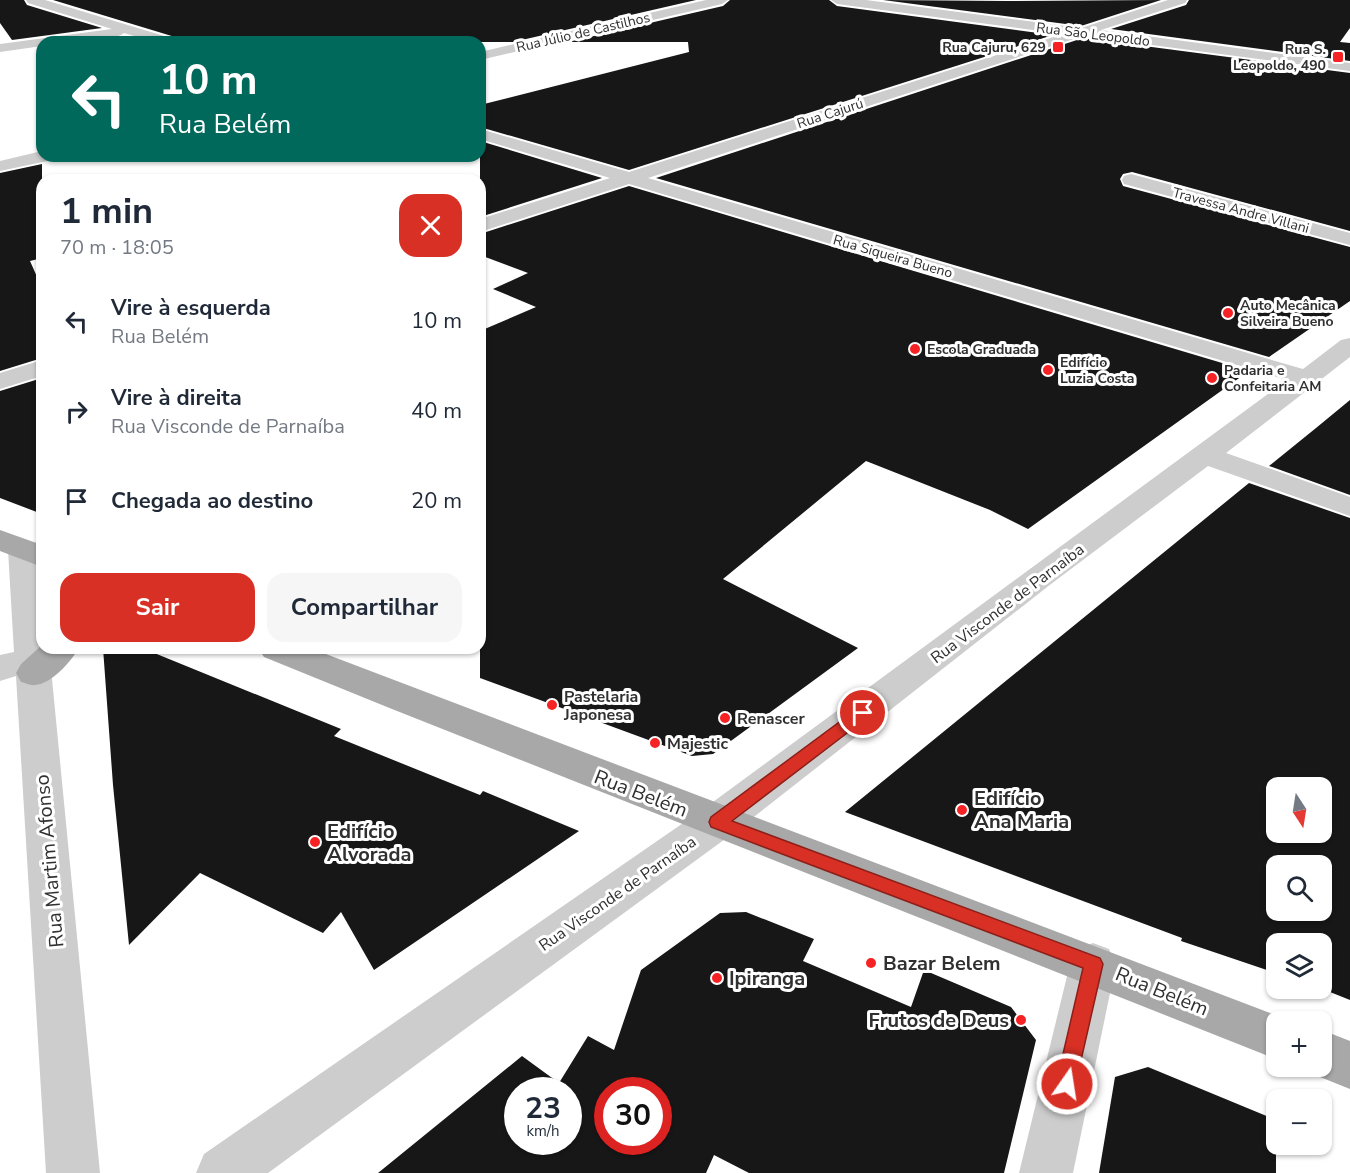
<!DOCTYPE html>
<html lang="pt">
<head>
<meta charset="utf-8">
<style>
  body { margin:0; font-family:"Nunito Sans",sans-serif; background:#f6f6f7; color:#1f2937; height:100vh; display:flex; flex-direction:column; font-size:22px; white-space:nowrap }
  * { box-sizing:border-box; margin:0 }
  p { font-size:20px; color:#747a83 }
  .icon { flex:none; width:33px; height:33px; fill:none; stroke:currentColor; stroke-width:2; stroke-linecap:round; stroke-linejoin:round }
  .map { position:relative; flex:1; overflow:hidden }
  .panel { position:absolute; left:36px; top:174px; width:450px; height:480px; display:flex; flex-direction:column; background:#fff; border-radius:18px; box-shadow:0 2px 4px #0004 }
  .panel>* { flex:none }
  .banner { position:absolute; left:36px; top:36px; width:450px; height:126px; border-radius:18px; box-shadow:0 2px 4px #0004; background:#00695c; color:#fff; overflow:hidden }
  .needle { width:39px; rotate:168deg }
  .controls { position:absolute; left:1266px; top:777px; display:grid; gap:12px }
  .controls a { display:grid; place-items:center; width:66px; height:66px; border-radius:12px; background:#fff; box-shadow:0 2px 4px #0004; font-size:30px }
  .speed { position:absolute; left:504px; top:1077px; display:flex; gap:12px; font-size:30px; font-weight:700; text-align:center }
  .speed>* { display:grid; place-content:center; width:78px; height:78px; border-radius:50%; background:#fff; box-shadow:0 2px 4px #0004; line-height:1 }
  .speed small { font-size:15px; font-weight:400 }
  .speed .limit { border:9px solid #d22; background:#fff; color:#111 }
  .pin { position:absolute; display:grid; place-items:center; width:51px; height:51px; color:#fff; margin:-26px; border:3px solid #fff; border-radius:50%; box-shadow:0 2px 6px #0007 }
  .me { position:absolute; width:66px; margin:-33px; rotate:13deg; stroke-linejoin:round; filter:drop-shadow(0 0 4px #0008) }
  .turn { display:flex; align-items:center; gap:21px; height:126px; padding:0 24px; font-size:27px }
  .turn .icon { width:78px; height:78px; stroke-width:2.5 }
  .turn b { display:block; font-size:42px; line-height:51px }
  .round { display:grid; place-items:center; flex:none; width:63px; height:63px; border-radius:18px; background:#f6f6f7 }
  .headline { display:flex; align-items:center; justify-content:space-between; height:102px; padding:0 24px }
  h1 { font-size:36px; font-weight:700; line-height:45px }
  .cta { display:flex; gap:12px; margin-top:auto; padding:12px 24px }
  .cta a { flex:1; height:69px; border-radius:18px; background:#d93025; color:#fff; font-size:24px; font-weight:700; line-height:69px; text-align:center }
  .cta a+a { background:#f6f6f7; color:#1f2937 }
  ul { padding:0; list-style:none }
  li { display:flex; align-items:center; gap:18px; height:90px; padding:0 24px }
  li div { flex:1 }
  li b { display:block; font-size:22px }
  li em { font-style:normal }
  .map>svg:first-child { display:block }
  .building { fill:#171717; fill-rule:evenodd }
  .lines { fill:none; stroke-linecap:round; stroke-linejoin:round }
  .minor { fill:#cdcdcd; fill-rule:evenodd }
  .major { fill:#a8a8a8; fill-rule:evenodd }
  .route { fill:#d93025; stroke:#8d1f18; stroke-width:1.5 }
  .poi-dot { fill:#f72223; stroke:#fff; stroke-width:2 }
  .labels { text-anchor:middle; stroke-width:6; stroke-linejoin:round; paint-order:stroke }
  .far-street-label { font-size:14px; fill:#303030; stroke:#fff }
  .far-poi-label { font-size:14px; font-weight:bold; fill:#303030; stroke:#fff; text-anchor:start }
  .street-label { font-size:16px; fill:#303030; stroke:#fff }
  .poi-label { font-size:16px; font-weight:bold; fill:#303030; stroke:#fff; text-anchor:start }
  .near-street-label { font-size:20px; fill:#303030; stroke:#fff }
  .near-poi-label { font-size:20px; font-weight:bold; fill:#303030; stroke:#fff; text-anchor:start }
</style>
</head>
<body>
<div class="map">
<svg width="1350" height="1173" viewBox="0 0 1350 1173">
  <rect width="100%" height="100%" fill="#fff"/>
  <g class="building">
    <path d="M 0,0 L 24,0 L 27,5 L 102,28 L 12,40 L 0,23 Z"/>
    <path d="M 53,0 L 696,0 L 513,42 L 354,42 L 342,38 L 323,42 L 178,42 L 175,37 Z"/>
    <path d="M 730,0 L 829,0 L 837,6 L 1053,35 L 629,170 L 480,127 L 480,105 L 689,52 L 688,42 L 568,42 L 723,6 Z"/>
    <path d="M 883,0 L 1006,1 L 1161,0 L 1081,26 Z"/>
    <path d="M 1189,0 L 1350,0 L 1350,28 L 1340,42 L 1350,43 L 1350,61 L 1111,29 L 1186,5 Z"/>
    <path d="M 1083,38 L 1350,73 L 1350,231 L 1132,172 L 1123,174 L 1120,179 L 1123,186 L 1350,247 L 1350,301 L 1269,357 L 656,178 Z"/>
    <path d="M 480,141 L 602,178 L 480,217 Z"/>
    <path d="M 42,164 L 42,258 L 30,261 L 42,288 L 42,358 L 0,371 L 0,173 Z"/>
    <path d="M 629,186 L 1249,371 L 1028,529 L 990,510 L 866,461 L 723,579 L 858,648 L 713,754 L 692,756 L 480,678 L 480,331 L 536,307 L 493,289 L 528,273 L 480,255 L 480,234 Z"/>
    <path d="M 42,378 L 42,514 L 0,498 L 0,391 Z"/>
    <path d="M 1350,400 L 1350,495 L 1269,466 L 1316,428 Z"/>
    <path d="M 1249,483 L 1350,518 L 1350,1000 L 1320,988 L 1322,944 L 1276,944 L 1276,973 L 1181,941 L 1182,938 L 845,812 ZM 1276,788 L 1322,788 L 1322,832 L 1276,832 ZM 1276,866 L 1322,866 L 1322,910 L 1276,910 Z"/>
    <path d="M 103,648 L 142,648 L 341,729 L 334,736 L 480,795 L 483,791 L 579,831 L 374,970 L 341,912 L 323,933 L 200,873 L 129,945 L 113,785 Z"/>
    <path d="M 746,912 L 814,939 L 803,961 L 911,1007 L 924,970 L 1011,1007 L 1036,1040 L 1004,1173 L 749,1173 L 714,1155 L 706,1173 L 378,1173 L 522,1056 L 559,1083 L 588,1036 L 614,1050 L 641,970 L 720,913 ZM 518,1090 L 568,1090 L 568,1142 L 518,1142 ZM 608,1090 L 658,1090 L 658,1142 L 608,1142 Z"/>
    <path d="M 1148,1067 L 1276,1120 L 1276,1173 L 1099,1173 L 1115,1077 Z"/>
  </g>
  <g class="lines">
    <g class="minor">
      <path d="M 26,0 L 45,0 L 174,39 L 176,42 L 155,42 L 124,33 C 111,43 60,42 42,42 L 42,46 L 0,52 L 0,44 L 112,29 L 28,3 Z"/>
      <path d="M 706,0 L 728,0 L 722,4 L 480,60 L 480,52 Z"/>
      <path d="M 831,0 L 866,0 L 1081,28 L 1168,0 L 1187,0 L 1185,3 L 1101,30 L 1350,63 L 1350,71 L 1083,36 L 648,178 L 1303,369 L 1341,340 L 1350,338 L 1350,357 L 1226,453 L 1350,497 L 1350,516 L 1208,466 L 1051,584 L 732,834 L 268,1173 L 196,1173 L 204,1154 L 702,810 L 1287,380 L 629,184 L 480,232 L 480,219 L 610,178 L 480,139 L 480,129 L 629,172 L 1063,34 L 837,4 Z"/>
      <path d="M 42,151 L 42,156 L 55,156 L 52,160 L 0,171 L 0,161 Z"/>
      <path d="M 1131,174 L 1350,233 L 1350,245 L 1124,184 L 1122,180 L 1124,176 Z"/>
      <path d="M 42,360 L 42,376 L 0,389 L 0,373 Z"/>
      <path d="M 24,540 L 35,543 L 40,550 L 42,648 L 49,648 L 100,1173 L 46,1173 L 16,676 L 0,681 L 0,655 L 14,652 L 8,550 L 13,543 Z"/>
      <path d="M 1093,943 L 1109,949 L 1116,964 L 1073,1173 L 1019,1173 L 1070,964 L 1077,949 Z"/>
    </g>
    <g class="major">
      <path d="M 0,530 L 42,545 L 42,567 L 0,551 Z"/>
      <path d="M 42,645 L 42,648 L 79,648 C 71,661 52,684 35,685 C 31,686 26,683 21,682 L 16,673 L 21,664 Z"/>
      <path d="M 258,648 L 310,648 L 1294,1022 L 1276,1022 L 1276,1059 L 387,707 L 264,657 Z"/>
      <path d="M 1322,1030 L 1350,1041 L 1350,1089 L 1305,1071 L 1303,1066 L 1322,1066 Z"/>
    </g>
  </g>
  <path class="route" d="M 863,707 L 868,709 L 871,713 L 868,717 L 732,821 L 1100,958 L 1103,964 L 1074,1091 L 1067,1094 L 1059,1091 L 1056,1084 L 1083,968 L 711,827 L 709,822 L 711,817 L 857,709 Z"/>
  <g class="poi-dot">
    <rect x="1052" y="41" width="12" height="12" rx="3"/>
    <rect x="1332" y="51" width="12" height="12" rx="3"/>
    <circle cx="1228" cy="313" r="6"/>
    <circle cx="915" cy="349" r="6"/>
    <circle cx="1048" cy="370" r="6"/>
    <circle cx="1212" cy="378" r="6"/>
    <circle cx="552" cy="705" r="6"/>
    <circle cx="725" cy="718" r="6"/>
    <circle cx="655" cy="743" r="6"/>
    <circle cx="962" cy="810" r="6"/>
    <circle cx="315" cy="842" r="6"/>
    <circle cx="871" cy="963" r="6"/>
    <circle cx="717" cy="978" r="6"/>
    <circle cx="1021" cy="1020" r="6"/>
  </g>
  <g class="labels">
    <g class="far-street-label">
      <text transform="translate(583 32) rotate(-13)" y="5">Rua Júlio de Castilhos</text>
      <text transform="translate(1093 34) rotate(7)" y="5">Rua São Leopoldo</text>
      <text transform="translate(830 113) rotate(-18)" y="5">Rua Cajurú</text>
      <text transform="translate(1241 210) rotate(15)" y="5">Travessa Andre Villani</text>
      <text transform="translate(893 256) rotate(16)" y="5">Rua Siqueira Bueno</text>
    </g>
    <g class="far-poi-label">
      <text x="1046" y="52" text-anchor="end">Rua Cajuru, 629</text>
      <text x="1326" y="54" text-anchor="end">Rua S.<tspan x="1326" dy="16">Leopoldo, 490</tspan></text>
      <text x="1240" y="310">Auto Mecânica<tspan x="1240" dy="16">Silveira Bueno</tspan></text>
      <text x="927" y="354">Escola Graduada</text>
      <text x="1060" y="367">Edifício<tspan x="1060" dy="16">Luzia Costa</tspan></text>
      <text x="1224" y="375">Padaria e<tspan x="1224" dy="16">Confeitaria AM</tspan></text>
    </g>
    <g class="street-label">
      <text transform="translate(1007 603) rotate(-37)" y="6">Rua Visconde de Parnaíba</text>
      <text transform="translate(617 893) rotate(-35)" y="6">Rua Visconde de Parnaíba</text>
    </g>
    <g class="poi-label">
      <text x="564" y="702">Pastelaria<tspan x="564" dy="18">Japonesa</tspan></text>
      <text x="737" y="724">Renascer</text>
      <text x="667" y="749">Majestic</text>
    </g>
    <g class="near-street-label">
      <text transform="translate(641 793) rotate(21)" y="7">Rua Belém</text>
      <text transform="translate(49 861) rotate(-95)" y="7">Rua Martim Afonso</text>
      <text transform="translate(1162 991) rotate(22)" y="7">Rua Belém</text>
    </g>
    <g class="near-poi-label">
      <text x="974" y="805">Edifício<tspan x="974" dy="23">Ana Maria</tspan></text>
      <text x="327" y="838">Edifício<tspan x="327" dy="23">Alvorada</tspan></text>
      <text x="883" y="970">Bazar Belem</text>
      <text x="729" y="985">Ipiranga</text>
      <text x="1009" y="1027" text-anchor="end">Frutos de Deus</text>
    </g>
  </g>
</svg>
<div class="controls">
<a><svg class="needle" viewBox="-14 -14 28 28"><path d="M0-13l5 13h-10z" fill="#e53935"/><path d="M0 13l5-13h-10z" fill="#747a83"/></svg></a>
<a><svg class="icon" aria-label="search" viewBox="0 0 24 24"><circle cx="10" cy="10" r="6"/><path d="M15 15l6 6"/></svg></a>
<a><svg class="icon" aria-label="layers" viewBox="0 0 24 24"><path d="M12 4l9 5-9 5-9-5zM3 14l9 5 9-5"/></svg></a>
<a>+</a>
<a>−</a>
</div>
<div class="speed"><div>23<small>km/h</small></div><div class="limit">30</div></div>
<div class="pin" style="left:863px;top:713px;background:#d93025"><svg class="icon" aria-label="arrive" viewBox="0 0 24 24"><path d="M6 21V4h12l-3 4 3 4H6"/></svg></div>
<svg class="me" style="left:1067px;top:1084px" viewBox="-20 -20 40 40"><circle r="17" fill="#d93025" stroke="#fff" stroke-width="3"/><path d="M0-11L8 9 0 5-8 9z" fill="#fff"/></svg>
<div class="banner">
<div class="turn"><svg class="icon" aria-label="left" viewBox="0 0 24 24"><path d="M17 20v-9H6M10 6l-5 5 5 5"/></svg><div><b>10 m</b>Rua Belém</div></div>
</div>
<section class="panel">
<div class="headline"><div><h1>1 min</h1><p>70 m · 18:05</p></div><a class="round" style="background:#d93025;color:#fff"><svg class="icon" aria-label="close" viewBox="0 0 24 24"><path d="M6 6l12 12M18 6L6 18"/></svg></a></div>
<ul>
<li><svg class="icon" aria-label="left" viewBox="0 0 24 24"><path d="M17 20v-9H6M10 6l-5 5 5 5"/></svg><div><b>Vire à esquerda</b><p>Rua Belém</p></div><em>10 m</em></li>
<li><svg class="icon" aria-label="right" viewBox="0 0 24 24"><path d="M7 20v-9h11M14 6l5 5-5 5"/></svg><div><b>Vire à direita</b><p>Rua Visconde de Parnaíba</p></div><em>40 m</em></li>
<li><svg class="icon" aria-label="arrive" viewBox="0 0 24 24"><path d="M6 21V4h12l-3 4 3 4H6"/></svg><div><b>Chegada ao destino</b></div><em>20 m</em></li>
</ul>
<div class="cta"><a>Sair</a><a>Compartilhar</a></div>
</section>
</div>
</body>
</html>
